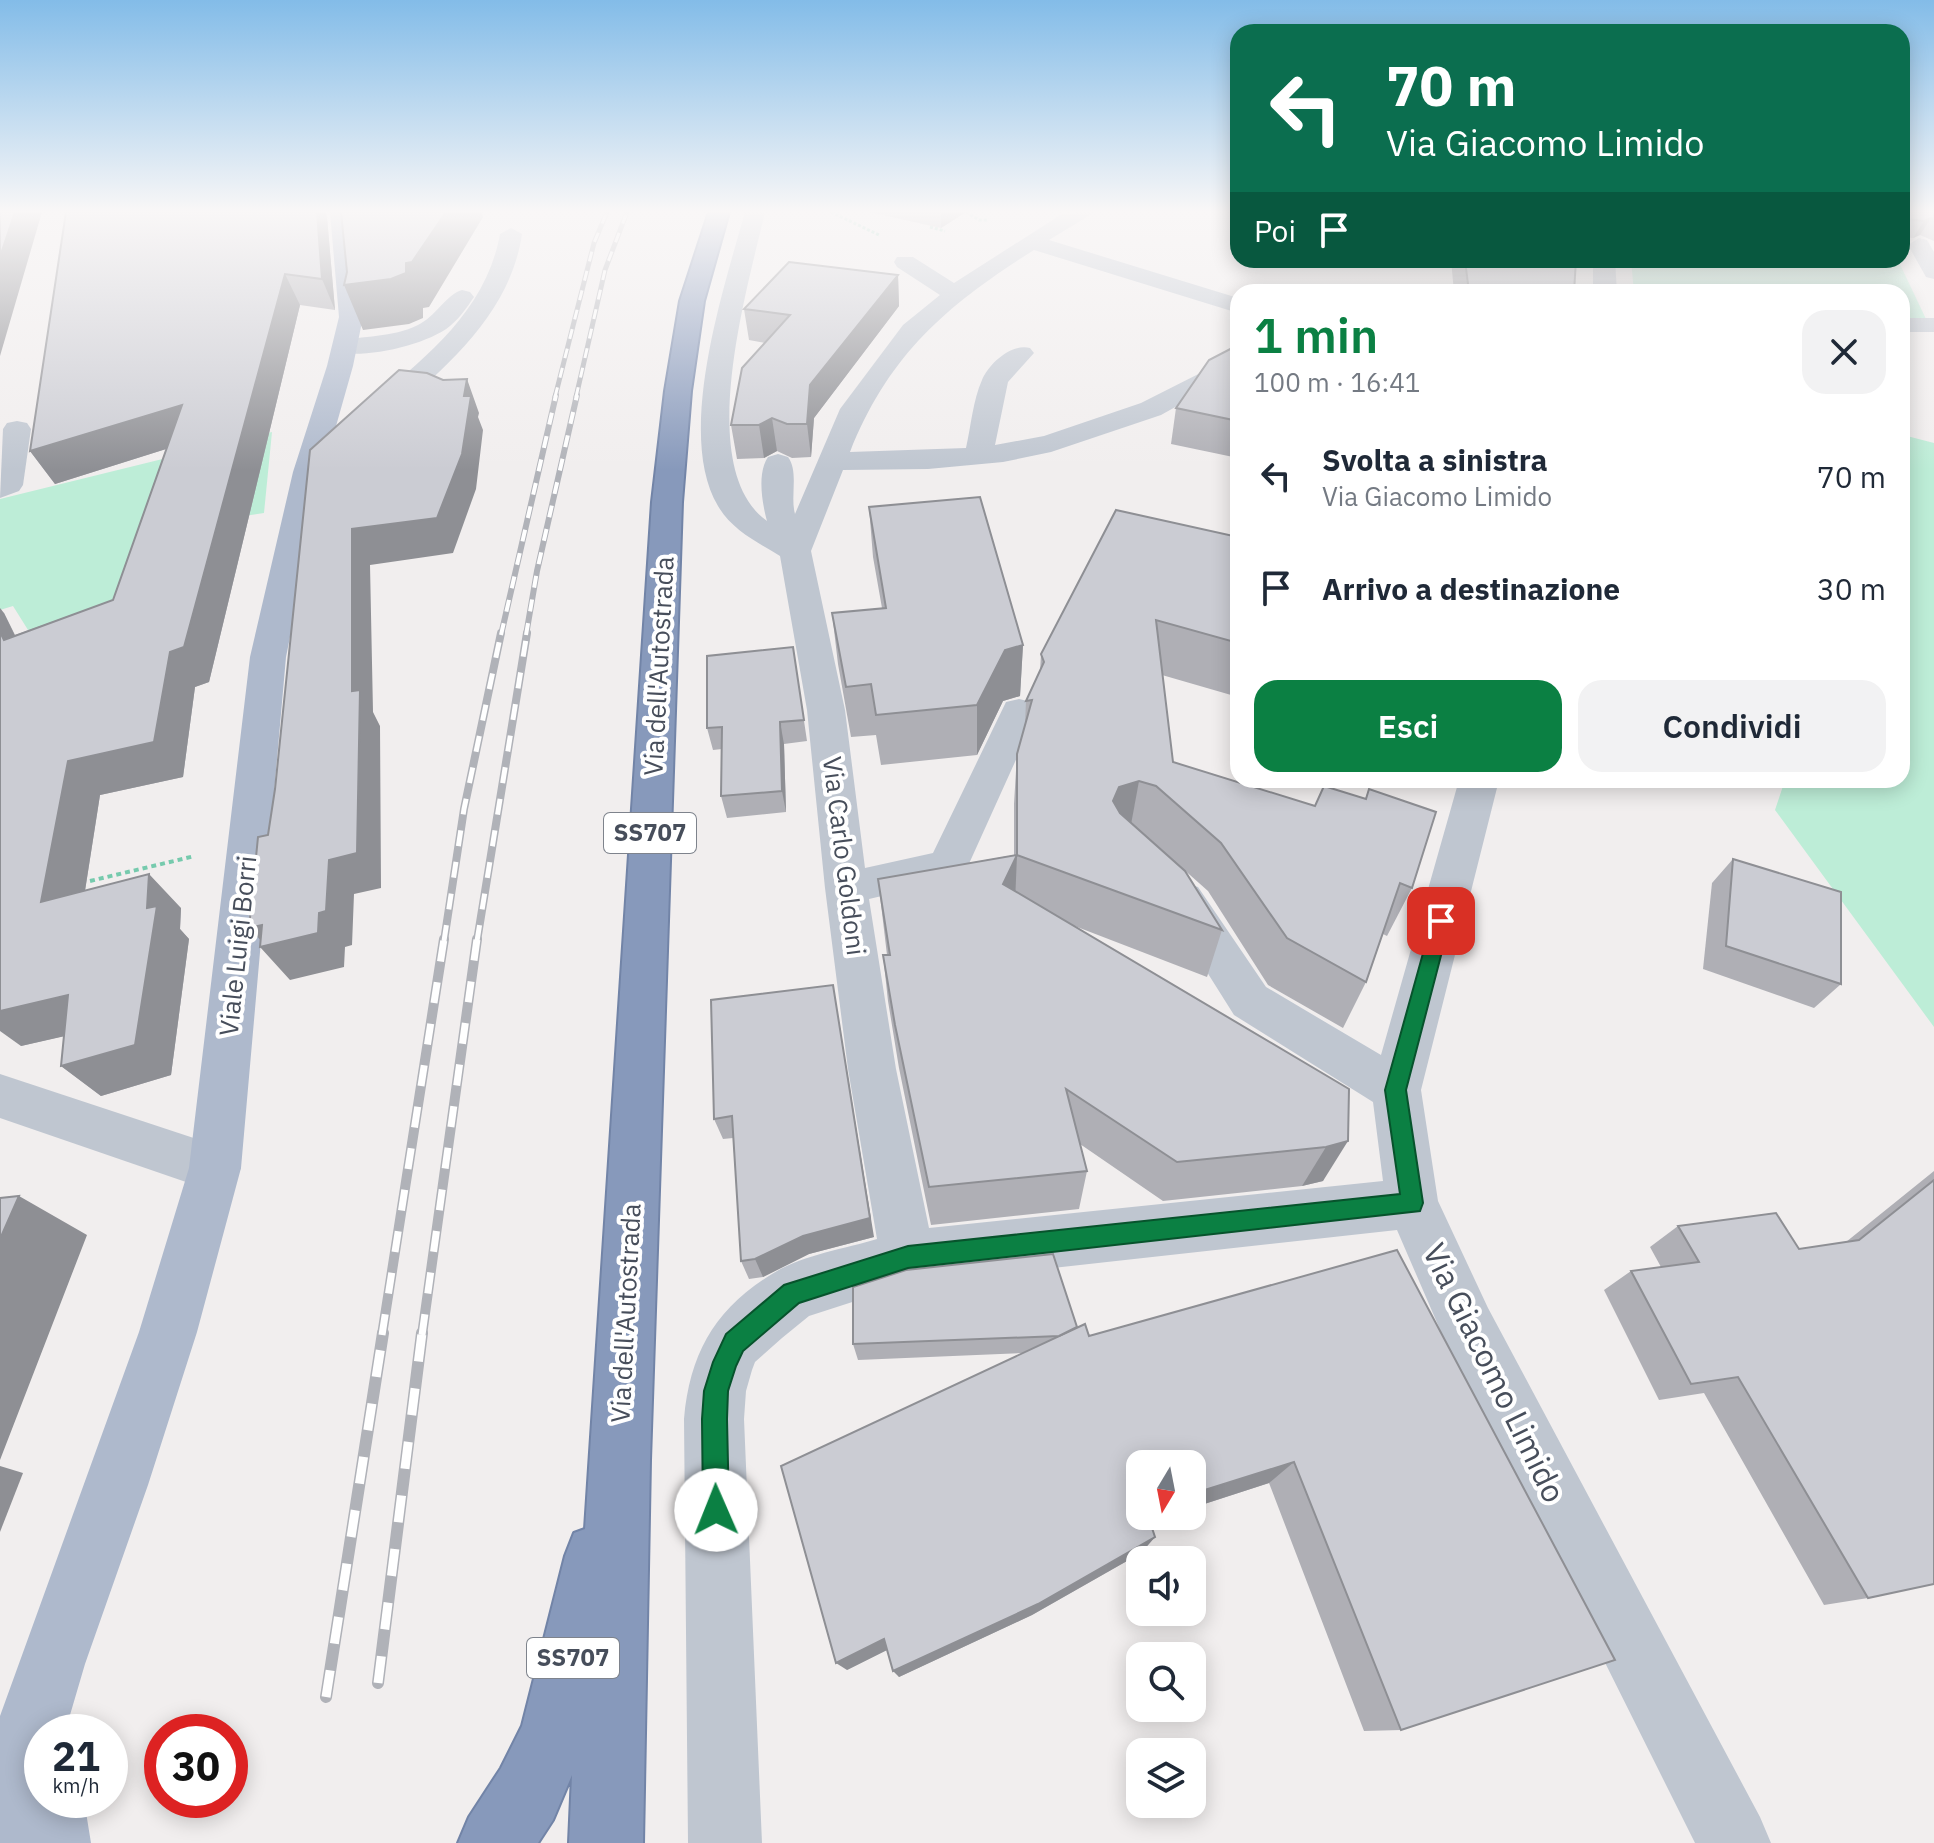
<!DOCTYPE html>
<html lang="it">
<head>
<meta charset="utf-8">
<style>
  body { margin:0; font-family:"IBM Plex Sans",sans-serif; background:#f2f2f3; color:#1f2937; height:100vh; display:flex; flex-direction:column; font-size:30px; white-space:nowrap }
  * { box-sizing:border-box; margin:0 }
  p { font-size:26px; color:#747a83 }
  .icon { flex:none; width:44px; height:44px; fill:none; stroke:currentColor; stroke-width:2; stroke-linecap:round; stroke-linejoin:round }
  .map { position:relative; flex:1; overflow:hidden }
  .side { position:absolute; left:1230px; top:284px; width:680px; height:504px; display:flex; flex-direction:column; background:#fff; border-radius:24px; box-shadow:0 4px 20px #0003 }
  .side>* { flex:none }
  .top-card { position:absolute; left:1230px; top:24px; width:680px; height:244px; border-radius:24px; box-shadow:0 4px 20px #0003; background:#0b6e4f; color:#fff; overflow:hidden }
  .needle { width:52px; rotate:190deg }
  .tools { position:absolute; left:1126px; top:1450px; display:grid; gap:16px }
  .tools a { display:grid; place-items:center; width:80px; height:80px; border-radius:16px; background:#fff; box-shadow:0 4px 20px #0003; font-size:40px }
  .speed { position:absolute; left:24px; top:1714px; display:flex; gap:16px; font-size:40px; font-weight:700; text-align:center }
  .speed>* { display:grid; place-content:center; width:104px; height:104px; border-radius:50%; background:#fff; box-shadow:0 4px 20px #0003; line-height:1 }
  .speed small { font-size:20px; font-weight:400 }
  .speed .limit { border:12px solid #d22; background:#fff; color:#111 }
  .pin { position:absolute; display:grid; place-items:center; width:68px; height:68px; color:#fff; margin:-34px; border-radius:16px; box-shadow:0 4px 12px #0006 }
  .me { position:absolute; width:88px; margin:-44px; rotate:359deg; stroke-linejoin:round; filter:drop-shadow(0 0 6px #0008) }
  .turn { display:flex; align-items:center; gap:28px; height:168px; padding:0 24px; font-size:36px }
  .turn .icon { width:104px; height:104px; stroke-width:2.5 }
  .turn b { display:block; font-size:56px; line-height:68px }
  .then { display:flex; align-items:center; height:76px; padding:0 24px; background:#0003; gap:16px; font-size:30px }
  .round { display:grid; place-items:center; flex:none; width:84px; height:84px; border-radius:24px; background:#f2f2f3 }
  .summary { display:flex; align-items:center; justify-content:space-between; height:136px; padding:0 24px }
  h1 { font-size:48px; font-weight:600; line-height:60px; color:#0b8043 }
  .button { display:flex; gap:16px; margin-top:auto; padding:16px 24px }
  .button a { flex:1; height:92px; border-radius:24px; background:#0b8043; color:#fff; font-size:32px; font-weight:600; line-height:92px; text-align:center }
  .button a+a { background:#f2f2f3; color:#1f2937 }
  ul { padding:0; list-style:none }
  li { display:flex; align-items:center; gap:24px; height:112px; padding:0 24px }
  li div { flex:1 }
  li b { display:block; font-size:30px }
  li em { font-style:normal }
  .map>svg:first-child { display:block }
  .green { fill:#bdedd7 }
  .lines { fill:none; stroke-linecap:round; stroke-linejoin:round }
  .highway-casing { stroke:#7284a7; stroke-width:4 }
  .path-far1 { stroke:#76caad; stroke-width:3; stroke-dasharray:3 2; stroke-linecap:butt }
  .path { stroke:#76caad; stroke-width:4; stroke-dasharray:5 4; stroke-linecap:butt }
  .minor { fill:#bfc6d0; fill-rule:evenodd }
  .major { fill:#aeb9cc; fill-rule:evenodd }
  .highway { fill:#8799bb; fill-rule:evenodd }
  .rail-far4-casing { stroke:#b0b2b8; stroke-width:5 }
  .rail-far3-casing { stroke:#b0b2b8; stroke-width:6 }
  .rail-far2-casing { stroke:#b0b2b8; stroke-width:8 }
  .rail-far1-casing { stroke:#b0b2b8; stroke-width:10 }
  .rail-casing { stroke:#b0b2b8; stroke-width:12 }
  .rail-far4 { stroke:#fff; stroke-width:3; stroke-dasharray:10; stroke-linecap:butt }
  .rail-far3 { stroke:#fff; stroke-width:4; stroke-dasharray:12; stroke-linecap:butt }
  .rail-far2 { stroke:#fff; stroke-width:5; stroke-dasharray:16; stroke-linecap:butt }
  .rail-far1 { stroke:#fff; stroke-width:7; stroke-dasharray:21; stroke-linecap:butt }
  .rail { stroke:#fff; stroke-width:9; stroke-dasharray:27; stroke-linecap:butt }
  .wall { fill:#afafb5 }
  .shaded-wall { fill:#8e8f94 }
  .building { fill:#cbccd3; stroke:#8e8f94; stroke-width:2 }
  .route { fill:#0b8043; stroke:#07532c; stroke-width:2 }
  .labels { text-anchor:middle; stroke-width:8; stroke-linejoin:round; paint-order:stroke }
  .shield { fill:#fff; stroke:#7e838c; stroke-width:2 }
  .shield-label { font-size:24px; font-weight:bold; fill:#474e5b }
  .street-label { font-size:26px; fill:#474e5b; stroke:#fff }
  .near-street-label { font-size:32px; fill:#474e5b; stroke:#fff }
</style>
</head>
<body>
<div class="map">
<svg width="1934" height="1843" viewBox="0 0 1934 1843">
  <rect width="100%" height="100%" fill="#f1eeee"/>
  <g class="green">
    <path d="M 1631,260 L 1898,260 L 1926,319 L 1902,319 L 1902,292 L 1634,292 Z"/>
    <path d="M 272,432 L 264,513 L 174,526 L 148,606 L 50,665 L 13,606 L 0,610 L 0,499 Z"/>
    <path d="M 1903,435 L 1934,443 L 1934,1027 L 1775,810 L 1785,780 L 1902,780 Z"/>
  </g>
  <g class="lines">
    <g class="highway-casing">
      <path id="highway" d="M 709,212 L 729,212 L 704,301 L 691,391 L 682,502 L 650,1460 L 643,1843 L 569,1843 L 572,1775 L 553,1820 L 538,1843 L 458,1843 L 469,1817 L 501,1768 L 522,1726 L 565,1556 L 574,1533 L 585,1529 L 652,502 L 665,391 L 680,301 Z"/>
    </g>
    <g class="path-far1">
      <path d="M 831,212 L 879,235"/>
      <path d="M 966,212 L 979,220 L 988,220"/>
      <path d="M 930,227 L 945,231"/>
    </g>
    <path class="path" d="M 90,881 L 195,856"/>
    <g class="minor">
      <path d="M 745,212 L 765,212 C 748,287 693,468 767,521 C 762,503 757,473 768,457 L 778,454 L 788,457 C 799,472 790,496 795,514 L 840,409 L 903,325 L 940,295 L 897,267 L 894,262 L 897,257 L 913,257 L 954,283 L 1062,214 L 1095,212 L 1049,240 L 1238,298 L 1238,313 L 1034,250 C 947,305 889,354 850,452 L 966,448 C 971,426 973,400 982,380 C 989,363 1012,343 1030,348 L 1034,353 L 1008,382 L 995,445 L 1044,436 L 1141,403 L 1238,354 L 1238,372 L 1161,415 L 1051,452 L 1003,462 L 928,469 L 843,470 L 811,551 L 845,710 L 865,868 L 933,853 L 1006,702 L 1019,699 L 1032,702 L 1038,711 L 963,877 L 869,899 L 896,1069 L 929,1228 L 1383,1181 L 1373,1102 L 1234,1015 L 1161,899 L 1168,887 L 1183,882 L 1198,887 L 1266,987 L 1381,1055 L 1459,780 L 1499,780 L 1421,1090 L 1438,1201 L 1488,1308 L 1760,1817 L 1771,1843 L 1695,1843 L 1448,1348 L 1397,1230 L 908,1284 L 809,1316 L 782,1338 L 755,1362 L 752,1370 L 746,1391 L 744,1419 L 762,1843 L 688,1843 L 684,1419 C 690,1353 715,1309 772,1274 C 802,1255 844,1249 877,1239 L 848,1069 L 825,888 L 807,710 L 780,556 C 757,542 732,530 718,506 C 675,434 724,288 745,212 Z"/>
      <path d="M 511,228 L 522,234 C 510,315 445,368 386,419 L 376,421 L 366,419 L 362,413 L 366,407 C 424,359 486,312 500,234 Z"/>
      <path d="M 1919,238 L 1927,240 L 1934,252 L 1934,279 L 1926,277 L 1908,245 Z"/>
      <path d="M 1593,260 L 1615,260 L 1617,292 L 1593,292 Z"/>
      <path d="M 462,290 L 470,292 L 474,297 C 467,307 460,318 450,326 C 427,345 365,359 336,352 L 332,347 L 336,342 C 363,335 392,338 418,325 C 435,317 447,294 462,290 Z"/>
      <rect x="1902" y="318" width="32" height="14"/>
      <path d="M 17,421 L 27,423 L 31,429 L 23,485 L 19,491 L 0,498 L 3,429 L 7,423 Z"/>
      <path d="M 0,1074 L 233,1151 L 241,1168 L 233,1185 L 215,1192 L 0,1118 Z"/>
    </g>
    <path class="major" d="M 330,212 L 350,212 L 363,317 L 353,366 L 323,472 L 286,657 L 241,1168 L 197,1332 L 148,1485 L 85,1664 L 65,1732 L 42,1732 L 42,1800 L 84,1800 L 91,1843 L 0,1843 L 0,1716 L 139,1332 L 189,1168 L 250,657 L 293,472 L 327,366 L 339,317 Z"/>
    <use href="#highway" class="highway"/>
    <g class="rail-far4-casing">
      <g id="rail-far4">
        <path d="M 555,397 L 594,243 L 607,212"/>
        <path d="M 576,397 L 605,270 L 627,212"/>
      </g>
    </g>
    <g class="rail-far3-casing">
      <g id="rail-far3">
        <path d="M 501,635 L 556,395"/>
        <path d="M 526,635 L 537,571 L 577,395"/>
      </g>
    </g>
    <g class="rail-far2-casing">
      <g id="rail-far2">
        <path d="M 444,941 L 464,809 L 501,633"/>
        <path d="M 477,941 L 527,633"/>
      </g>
    </g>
    <g class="rail-far1-casing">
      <g id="rail-far1">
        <path d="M 382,1335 L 444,939"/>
        <path d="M 422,1335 L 477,939"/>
      </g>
    </g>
    <g class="rail-casing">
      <g id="rail">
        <path d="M 378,1683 L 422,1333"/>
        <path d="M 326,1697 L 383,1333"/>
      </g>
    </g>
    <use href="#rail-far4" class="rail-far4"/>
    <use href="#rail-far3" class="rail-far3"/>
    <use href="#rail-far2" class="rail-far2"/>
    <use href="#rail-far1" class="rail-far1"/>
    <use href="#rail" class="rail"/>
  </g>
  <g class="wall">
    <path d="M 66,212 L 325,212 L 327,217 L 335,310 L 300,305 L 209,682 L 195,687 L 183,777 L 100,795 L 85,891 L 181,908 L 180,929 L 189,939 L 171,1075 L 101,1096 L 61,1066 L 64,1036 L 21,1046 L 4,613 L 15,635 L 113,600 L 166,449 L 55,484 L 30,451 Z"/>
    <path d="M 869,212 L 966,212 L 941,228 Z"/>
    <path d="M 1902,212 L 1934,212 L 1934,241 L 1920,235 L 1913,238 L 1902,237 Z"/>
    <path d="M 1451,260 L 1576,260 L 1574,292 L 1454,292 Z"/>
    <path d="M 898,275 L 899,306 L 814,418 L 811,457 L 792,458 L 777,451 L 764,458 L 737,459 L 731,425 L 765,343 L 749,340 L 744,309 Z"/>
    <path d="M 1238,345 L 1238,458 L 1171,444 L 1176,408 Z"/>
    <path d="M 869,507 L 1023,645 L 1020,696 L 1003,701 L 977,755 L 881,765 L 876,735 L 851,737 L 838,664 L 832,613 L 882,608 L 873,557 Z"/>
    <path d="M 1238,537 L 1238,697 L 1162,675 L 1173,762 L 1315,806 L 1365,799 L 1369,789 L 1412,888 L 1387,936 L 1383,934 L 1366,982 L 1343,1028 L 1268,985 L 1208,891 L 1146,836 L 1222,930 L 1207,977 L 1072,925 L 1349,1089 L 1323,1181 L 1302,1186 L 1163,1201 L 1080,1144 L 1087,1171 L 1079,1209 L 931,1225 L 899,1068 L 888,1001 L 883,955 L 887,955 L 878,879 L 1014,855 L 1014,804 L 1017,754 L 1025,725 L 1026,701 L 1040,672 L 1041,654 Z"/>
    <path d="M 793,647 L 807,741 L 784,744 L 786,812 L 727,818 L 721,796 L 722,749 L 713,750 L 707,728 Z"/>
    <path d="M 1733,859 L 1841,984 L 1814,1008 L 1703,969 L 1712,883 Z"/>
    <path d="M 711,1000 L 874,1237 L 809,1254 L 763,1277 L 749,1279 L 741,1261 L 733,1138 L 723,1139 L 714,1119 Z"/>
    <path d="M 1934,1171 L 1934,1584 L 1868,1598 L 1824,1605 L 1704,1393 L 1659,1400 L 1604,1290 L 1631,1271 L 1661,1267 L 1650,1247 L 1678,1226 L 1799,1249 L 1846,1242 Z"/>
    <path d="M 1397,1250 L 1401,1730 L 1364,1731 L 1269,1483 L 1192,1508 L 1192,1464 L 1140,1516 L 1166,1516 L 1150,1521 L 1155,1537 L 1141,1553 L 1032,1615 L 899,1677 L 887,1650 L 847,1670 L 1023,1353 L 858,1360 L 853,1344 L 1077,1327 L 1089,1336 Z"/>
  </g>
  <g class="shaded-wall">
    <path d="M 15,212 L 42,212 L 0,356 L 0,257 Z"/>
    <path d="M 317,212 L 325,212 L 327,217 L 335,310 L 322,279 Z"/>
    <path d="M 446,212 L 482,212 L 483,217 L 429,307 L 423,308 L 423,318 L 409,324 L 363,330 L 344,285 Z"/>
    <path d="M 941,212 L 966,212 L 941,228 Z"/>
    <path d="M 1931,218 L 1920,235 L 1913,238 L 1924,221 Z"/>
    <path d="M 285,274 L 300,305 L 209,682 L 195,687 L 183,777 L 100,795 L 78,935 L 41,902 L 68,761 Z"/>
    <path d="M 898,275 L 899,306 L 814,418 L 811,457 L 807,424 L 810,385 Z"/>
    <path d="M 467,379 L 479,413 L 478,417 L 483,430 L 476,489 L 453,553 L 370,565 L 373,712 L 380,726 L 381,888 L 354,894 L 352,945 L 345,947 L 344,967 L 290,980 L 260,947 L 265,945 L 249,928 L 319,913 L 329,860 L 352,691 L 352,529 L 464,396 Z"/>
    <path d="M 182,405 L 201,438 L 55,484 L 30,451 Z"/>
    <path d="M 772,418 L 777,451 L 764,458 L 759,425 Z"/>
    <path d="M 0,608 L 4,613 L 34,675 L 4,640 L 0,632 Z"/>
    <path d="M 1023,645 L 1020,696 L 1003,701 L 977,755 L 977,705 L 1005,650 Z"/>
    <path d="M 780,722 L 784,744 L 786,812 L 782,791 Z"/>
    <path d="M 1139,781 L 1130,830 L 1113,801 L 1119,787 Z"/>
    <path d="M 1017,855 L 1015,903 L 1003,884 Z"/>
    <path d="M 149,874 L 181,908 L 180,929 L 189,939 L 171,1075 L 101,1096 L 61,1066 L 147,908 Z"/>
    <path d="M 833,985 L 874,1237 L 809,1254 L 763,1277 L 755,1259 Z"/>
    <path d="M 68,995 L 105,1027 L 21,1046 L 0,1031 L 0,1011 Z"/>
    <path d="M 1348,1141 L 1323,1181 L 1302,1186 L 1326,1147 Z"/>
    <path d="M 19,1196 L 87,1235 L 0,1460 L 0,1197 L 15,1205 Z"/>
    <path d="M 1294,1462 L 1269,1483 L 1192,1508 L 1192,1494 Z"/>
    <path d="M 0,1466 L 23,1473 L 0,1532 Z"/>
    <path d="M 1140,1516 L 1166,1516 L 1132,1527 Z"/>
    <path d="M 1155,1537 L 1141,1553 L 1032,1615 L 899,1677 L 893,1671 Z"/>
    <path d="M 884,1639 L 891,1648 L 847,1670 L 836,1663 Z"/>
  </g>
  <g class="building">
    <path d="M 0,212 L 15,212 L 0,257 Z"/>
    <path d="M 66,212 L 317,212 L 322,279 L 285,274 L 184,647 L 170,652 L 154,742 L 68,761 L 41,902 L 149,874 L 147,908 L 157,906 L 135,1045 L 61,1066 L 68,995 L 0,1011 L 0,632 L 4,640 L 113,600 L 182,405 L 30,451 Z"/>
    <path d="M 341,212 L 446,212 L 412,262 L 406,263 L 406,273 L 391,279 L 344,285 L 347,272 Z"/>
    <path d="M 1903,212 L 1934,212 L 1934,219 L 1931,218 L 1924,221 L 1907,219 Z"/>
    <path d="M 1465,260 L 1576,260 L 1574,292 L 1469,292 Z"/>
    <path d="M 789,262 L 898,275 L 810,385 L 807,424 L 787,424 L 772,418 L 759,425 L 731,425 L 742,368 L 790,315 L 744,309 Z"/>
    <path d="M 1238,345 L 1238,421 L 1176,408 L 1209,360 Z"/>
    <path d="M 399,370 L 427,373 L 443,380 L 467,379 L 464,396 L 471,396 L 462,454 L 437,518 L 352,529 L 352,691 L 360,690 L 357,853 L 329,860 L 326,911 L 319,913 L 318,933 L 260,947 L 262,925 L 249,928 L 258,837 L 268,835 L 275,789 L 310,450 Z"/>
    <path d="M 980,497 L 1023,645 L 1005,650 L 977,705 L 876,715 L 871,684 L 846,687 L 832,613 L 886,608 L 869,507 Z"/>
    <path d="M 1116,510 L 1238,537 L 1238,643 L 1156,620 L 1173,762 L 1315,806 L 1324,786 L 1366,799 L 1369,789 L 1436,812 L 1412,888 L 1400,883 L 1366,982 L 1287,938 L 1221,843 L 1156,786 L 1139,781 L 1119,787 L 1113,801 L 1120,813 L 1185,871 L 1222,930 L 1017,855 L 1003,884 L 1349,1089 L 1348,1141 L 1326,1147 L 1177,1162 L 1066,1089 L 1087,1171 L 929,1187 L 895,1025 L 883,955 L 890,955 L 878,879 L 1017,855 L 1017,754 L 1032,700 L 1026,701 L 1044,662 L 1041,654 Z"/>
    <path d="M 793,647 L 804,720 L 780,722 L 782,791 L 721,796 L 722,727 L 707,728 L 707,656 Z"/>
    <path d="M 1733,859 L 1841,892 L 1841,984 L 1726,946 Z"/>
    <path d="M 833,985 L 870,1218 L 803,1236 L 755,1259 L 741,1261 L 732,1116 L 714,1119 L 711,1000 Z"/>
    <path d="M 1934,1180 L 1934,1584 L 1868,1598 L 1738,1377 L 1691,1384 L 1631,1271 L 1699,1262 L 1678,1226 L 1776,1213 L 1799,1249 L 1859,1240 Z"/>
    <path d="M 19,1196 L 0,1239 L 0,1198 Z"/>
    <path d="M 1397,1250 L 1615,1660 L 1401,1730 L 1294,1462 L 1192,1494 L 1192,1464 L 1140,1464 L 1140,1516 L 1148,1516 L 1155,1537 L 1038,1604 L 893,1671 L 884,1639 L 836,1663 L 781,1466 L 1085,1324 L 1089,1336 Z"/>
    <path d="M 1053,1254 L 1077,1327 L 1059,1336 L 853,1344 L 853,1287 L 906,1270 Z"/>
  </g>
  <linearGradient id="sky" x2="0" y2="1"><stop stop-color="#83bce8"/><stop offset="0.45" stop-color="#f9f7f7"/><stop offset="1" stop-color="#f9f7f7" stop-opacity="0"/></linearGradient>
  <rect width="1934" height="470" fill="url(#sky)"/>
  <path class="route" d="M 1441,914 L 1450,921 L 1406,1090 L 1423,1203 L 1420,1211 L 908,1268 L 799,1303 L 743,1351 L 736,1366 L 728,1391 L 727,1419 L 729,1510 L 726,1519 L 716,1523 L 707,1519 L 703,1510 L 702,1419 L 704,1391 L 713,1362 L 726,1334 L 784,1285 L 908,1246 L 1400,1194 L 1385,1090 L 1432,921 Z"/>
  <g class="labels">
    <g class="shield">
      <rect x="604" y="813" width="92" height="40" rx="6"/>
      <rect x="527" y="1638" width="92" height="40" rx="6"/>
    </g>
    <g class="shield-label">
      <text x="650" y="841">SS707</text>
      <text x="573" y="1666">SS707</text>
    </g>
    <g class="street-label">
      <text transform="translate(659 666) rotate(-87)" y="9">Via dell'Autostrada</text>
      <text transform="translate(844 856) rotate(83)" y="9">Via Carlo Goldoni</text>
      <text transform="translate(238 946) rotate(-84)" y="9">Viale Luigi Borri</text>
      <text transform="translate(626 1313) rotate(-87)" y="9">Via dell'Autostrada</text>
    </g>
    <g class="near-street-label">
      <text transform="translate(1494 1373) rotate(64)" y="11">Via Giacomo Limido</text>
    </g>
  </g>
</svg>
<div class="tools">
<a><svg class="needle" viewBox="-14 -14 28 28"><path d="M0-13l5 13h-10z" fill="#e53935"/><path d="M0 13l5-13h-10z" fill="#747a83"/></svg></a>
<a><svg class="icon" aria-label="sound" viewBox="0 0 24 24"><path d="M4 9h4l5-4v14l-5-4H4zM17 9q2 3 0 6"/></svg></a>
<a><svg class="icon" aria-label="search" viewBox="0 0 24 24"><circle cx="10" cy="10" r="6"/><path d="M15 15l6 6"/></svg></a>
<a><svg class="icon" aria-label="layers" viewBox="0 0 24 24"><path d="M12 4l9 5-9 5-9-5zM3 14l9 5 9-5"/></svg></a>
</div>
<div class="speed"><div>21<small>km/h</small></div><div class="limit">30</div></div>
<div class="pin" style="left:1441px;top:921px;background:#d93025"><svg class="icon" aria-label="arrive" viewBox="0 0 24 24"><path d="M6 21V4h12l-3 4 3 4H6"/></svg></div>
<svg class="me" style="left:716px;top:1510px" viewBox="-20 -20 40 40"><circle r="19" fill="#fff"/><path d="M0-13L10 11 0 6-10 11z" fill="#0b8043"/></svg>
<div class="top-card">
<div class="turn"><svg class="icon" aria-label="left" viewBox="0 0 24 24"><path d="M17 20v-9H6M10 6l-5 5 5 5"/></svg><div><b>70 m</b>Via Giacomo Limido</div></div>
<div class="then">Poi<svg class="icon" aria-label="arrive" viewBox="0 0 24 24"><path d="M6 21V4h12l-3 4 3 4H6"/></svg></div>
</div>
<section class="side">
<div class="summary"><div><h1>1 min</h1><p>100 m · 16:41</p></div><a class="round"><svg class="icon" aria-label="close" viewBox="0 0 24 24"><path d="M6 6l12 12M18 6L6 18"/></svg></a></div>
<ul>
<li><svg class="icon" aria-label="left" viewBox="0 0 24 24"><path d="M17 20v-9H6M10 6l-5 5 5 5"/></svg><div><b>Svolta a sinistra</b><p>Via Giacomo Limido</p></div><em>70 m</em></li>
<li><svg class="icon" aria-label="arrive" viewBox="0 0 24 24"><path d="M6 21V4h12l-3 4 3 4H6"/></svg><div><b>Arrivo a destinazione</b></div><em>30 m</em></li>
</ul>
<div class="button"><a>Esci</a><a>Condividi</a></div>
</section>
</div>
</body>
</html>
